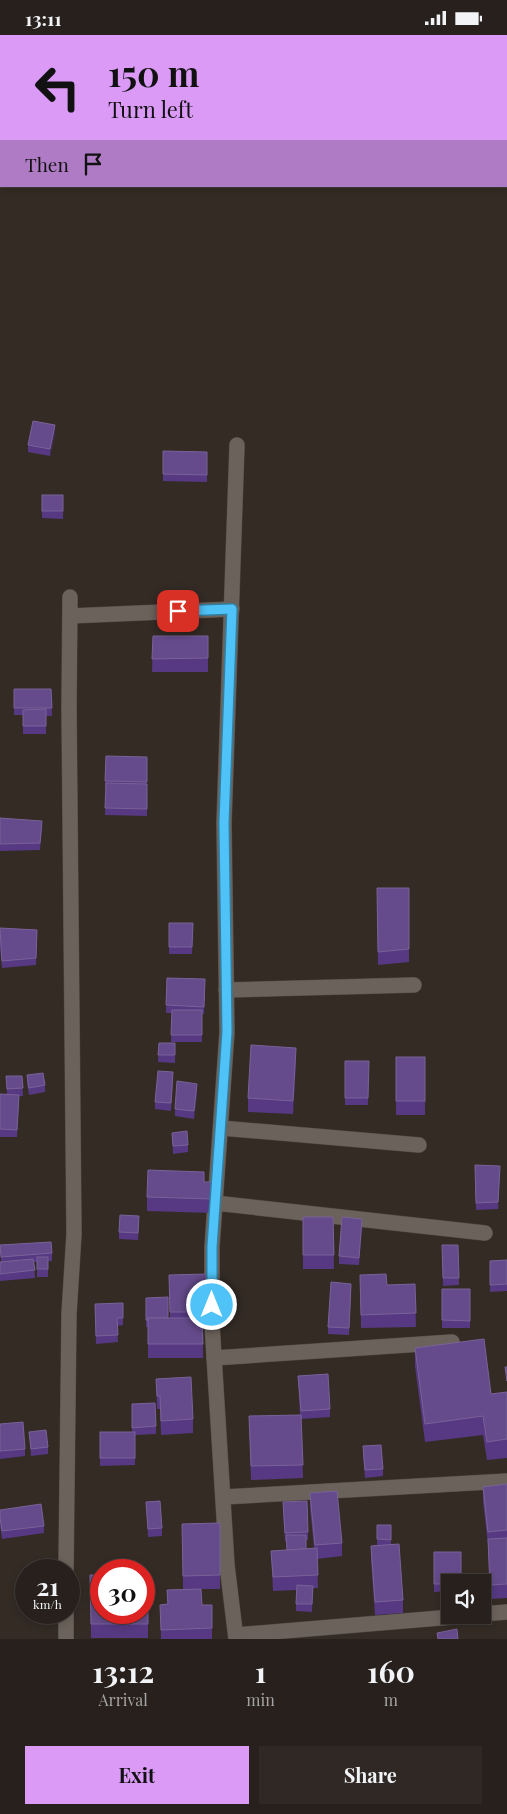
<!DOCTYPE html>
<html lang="en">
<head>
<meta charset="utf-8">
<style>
  body { margin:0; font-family:"Playfair Display",serif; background:#2f2825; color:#f1f3f6; height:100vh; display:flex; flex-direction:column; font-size:19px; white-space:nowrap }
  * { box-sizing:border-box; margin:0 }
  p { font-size:16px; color:#a4a3a3 }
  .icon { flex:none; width:28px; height:28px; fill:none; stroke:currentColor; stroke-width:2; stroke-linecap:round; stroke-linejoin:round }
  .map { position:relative; height:1604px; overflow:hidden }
  .sheet { display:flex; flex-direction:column; background:#27201c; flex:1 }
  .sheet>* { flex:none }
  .top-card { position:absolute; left:0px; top:0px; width:508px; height:152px; box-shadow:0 2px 8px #0003,0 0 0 1px #433e3b; background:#da9af6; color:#111; overflow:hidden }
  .controls { position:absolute; left:441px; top:1539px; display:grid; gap:10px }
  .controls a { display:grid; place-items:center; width:50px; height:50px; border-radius:0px; background:#27201c; box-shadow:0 2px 8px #0003,0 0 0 1px #433e3b; font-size:25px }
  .speed { position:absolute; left:15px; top:1524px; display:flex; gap:10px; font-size:25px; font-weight:700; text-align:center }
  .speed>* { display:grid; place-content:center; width:65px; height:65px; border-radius:50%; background:#27201c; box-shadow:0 2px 8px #0003,0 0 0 1px #433e3b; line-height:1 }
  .speed small { font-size:12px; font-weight:400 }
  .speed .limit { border:8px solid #d22; background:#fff; color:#111 }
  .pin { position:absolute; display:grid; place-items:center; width:42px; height:42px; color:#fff; margin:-21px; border-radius:10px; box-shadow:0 2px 8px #0006 }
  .me { position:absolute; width:55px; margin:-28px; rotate:0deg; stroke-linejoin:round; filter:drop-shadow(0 0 4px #0008) }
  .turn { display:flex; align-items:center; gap:18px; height:105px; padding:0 25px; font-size:22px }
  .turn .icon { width:65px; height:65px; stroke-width:2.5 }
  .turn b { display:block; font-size:35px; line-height:42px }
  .then { display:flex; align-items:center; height:48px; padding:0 25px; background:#0003; gap:10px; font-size:19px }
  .eta { display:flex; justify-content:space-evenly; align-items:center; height:85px; text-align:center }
  .eta b { font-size:30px; font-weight:700; line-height:35px }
  .action { display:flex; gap:10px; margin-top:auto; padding:10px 25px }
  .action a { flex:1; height:58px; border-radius:0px; background:#da9af6; color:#111; font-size:20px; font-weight:700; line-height:58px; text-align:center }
  .action a+a { background:#2f2825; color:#f1f3f6 }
  .status { display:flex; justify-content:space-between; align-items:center; height:35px; padding:0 25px; background:#27201c; direction:ltr }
  .status svg { height:14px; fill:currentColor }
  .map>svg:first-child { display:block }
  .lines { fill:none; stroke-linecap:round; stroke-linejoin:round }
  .minor-casing { stroke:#504944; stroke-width:16 }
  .minor { stroke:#6b625b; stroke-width:15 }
  .wall { fill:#563982 }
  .shaded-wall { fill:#422c59 }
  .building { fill:#654b8b; stroke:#796298 }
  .route-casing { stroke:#337fa1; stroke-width:12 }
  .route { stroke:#4fc3f7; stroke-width:9 }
</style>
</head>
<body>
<div class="status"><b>13:11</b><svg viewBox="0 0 49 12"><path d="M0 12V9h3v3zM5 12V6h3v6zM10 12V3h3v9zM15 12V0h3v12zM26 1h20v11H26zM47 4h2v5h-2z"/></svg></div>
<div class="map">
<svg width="507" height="1604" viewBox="0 0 507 1604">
  <rect width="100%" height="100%" fill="#342b25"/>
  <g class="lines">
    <g class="minor-casing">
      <g id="minor">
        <path d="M 70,581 L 232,574"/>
        <path d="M 226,955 L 414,950"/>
        <path d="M 221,1093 L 419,1110"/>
        <path d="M 215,1168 L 485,1198"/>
        <path d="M 214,1323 L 452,1307"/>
        <path d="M 223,1462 L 507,1446"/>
        <path d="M 66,1535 L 69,1279 L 74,1199 L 69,672 L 70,562"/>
        <path d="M 482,1579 L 507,1577"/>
        <path d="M 236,1600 L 476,1580"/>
        <path d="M 66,1604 L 66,1578"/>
        <path d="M 236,1604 L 227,1530 L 212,1289 L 212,1212 L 227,997 L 224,788 L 237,410"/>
      </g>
    </g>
    <use href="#minor" class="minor"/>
  </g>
  <g class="wall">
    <path d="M 55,398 L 50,421 L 28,417 L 28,410 Z"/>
    <path d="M 163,416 L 207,417 L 207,447 L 163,446 Z"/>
    <path d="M 42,460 L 63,460 L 63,484 L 42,483 Z"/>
    <path d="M 153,601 L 208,601 L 208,637 L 152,637 Z"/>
    <path d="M 14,654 L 51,654 L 52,681 L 46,681 L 46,699 L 23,699 L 23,680 L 14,680 Z"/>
    <path d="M 147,722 L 147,781 L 105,780 L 106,753 L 105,753 L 105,746 Z"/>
    <path d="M 0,783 L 42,793 L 40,815 L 0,816 Z"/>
    <path d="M 409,853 L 409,927 L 378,930 L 377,867 Z"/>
    <path d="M 169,888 L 193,888 L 192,919 L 169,919 Z"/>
    <path d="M 0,893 L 37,895 L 36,930 L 2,933 L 0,912 Z"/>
    <path d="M 167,943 L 205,944 L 204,979 L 202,979 L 202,1007 L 171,1007 L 172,978 L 166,978 Z"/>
    <path d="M 159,1008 L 175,1008 L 175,1028 L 158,1027 Z"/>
    <rect x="396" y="1022" width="29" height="58"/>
    <path d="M 296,1026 L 293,1079 L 248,1077 L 248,1063 Z"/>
    <path d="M 345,1026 L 369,1026 L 368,1070 L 345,1070 Z"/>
    <path d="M 27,1040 L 45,1050 L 45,1057 L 29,1060 L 27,1048 Z"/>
    <path d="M 6,1041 L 22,1041 L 23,1061 L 19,1061 L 17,1102 L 0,1102 L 0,1059 L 7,1059 Z"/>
    <path d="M 173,1045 L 171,1076 L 155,1074 L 155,1067 Z"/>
    <path d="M 197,1057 L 194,1084 L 175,1081 L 175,1074 Z"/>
    <path d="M 172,1098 L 188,1110 L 188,1117 L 173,1119 Z"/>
    <path d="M 475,1130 L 500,1138 L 498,1174 L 476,1175 Z"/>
    <path d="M 204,1147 L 213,1161 L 212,1178 L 147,1176 L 147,1162 Z"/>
    <path d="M 303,1182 L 333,1182 L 334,1234 L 303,1234 Z"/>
    <path d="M 139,1188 L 138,1205 L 119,1204 L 119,1197 Z"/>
    <path d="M 362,1191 L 359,1230 L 339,1229 L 339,1221 Z"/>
    <path d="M 0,1210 L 52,1218 L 52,1226 L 48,1226 L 48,1242 L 37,1242 L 37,1227 L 34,1227 L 35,1243 L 0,1246 L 0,1227 L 1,1227 Z"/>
    <path d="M 442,1210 L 458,1210 L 459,1250 L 443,1251 Z"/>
    <path d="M 507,1225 L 507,1256 L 490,1257 L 490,1226 Z"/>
    <path d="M 169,1240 L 206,1266 L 210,1266 L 210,1291 L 203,1291 L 203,1323 L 148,1323 L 148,1292 L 146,1292 L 146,1263 L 168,1283 L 170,1283 Z"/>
    <path d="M 360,1240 L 387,1250 L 415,1249 L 416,1292 L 361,1293 Z"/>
    <rect x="442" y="1254" width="28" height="39"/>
    <path d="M 351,1256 L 349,1300 L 328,1299 L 328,1292 Z"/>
    <path d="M 123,1268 L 123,1290 L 117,1291 L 118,1307 L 96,1309 L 95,1277 Z"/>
    <path d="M 415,1313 L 491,1359 L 507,1357 L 507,1423 L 487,1425 L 483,1400 L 425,1407 L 415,1331 Z"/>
    <path d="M 298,1341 L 330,1374 L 330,1382 L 301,1384 L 303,1443 L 251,1445 L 249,1381 L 300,1380 Z"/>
    <path d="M 156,1344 L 193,1384 L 193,1398 L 161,1400 L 160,1374 L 157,1374 Z"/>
    <path d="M 132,1369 L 156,1391 L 156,1399 L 135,1400 L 135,1430 L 100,1431 L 100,1397 L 132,1397 Z"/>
    <path d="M 0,1389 L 25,1414 L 25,1421 L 0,1424 Z"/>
    <path d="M 29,1397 L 48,1412 L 48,1419 L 31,1421 Z"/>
    <path d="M 363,1419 L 383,1434 L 383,1441 L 365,1443 Z"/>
    <path d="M 507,1449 L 507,1563 L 490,1564 L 488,1510 L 483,1466 L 483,1452 Z"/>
    <path d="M 310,1458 L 342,1508 L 342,1521 L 317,1524 L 318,1553 L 313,1553 L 312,1577 L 296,1576 L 296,1555 L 273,1556 L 271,1516 L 287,1515 L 286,1506 L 285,1506 L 283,1475 L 308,1497 L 308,1505 L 306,1505 L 306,1514 L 314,1513 L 310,1472 Z"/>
    <path d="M 146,1467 L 162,1493 L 162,1501 L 148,1502 Z"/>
    <path d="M 0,1475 L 44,1491 L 44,1498 L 2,1504 L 0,1489 Z"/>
    <path d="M 220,1488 L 220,1554 L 201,1554 L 202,1570 L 212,1570 L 212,1604 L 161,1604 L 160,1570 L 167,1569 L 167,1555 L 183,1554 L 182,1489 Z"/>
    <path d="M 377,1490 L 391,1490 L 391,1509 L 403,1565 L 403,1578 L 375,1580 L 371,1524 L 371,1511 L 377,1510 Z"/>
    <path d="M 434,1517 L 450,1548 L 450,1556 L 434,1557 Z"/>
    <path d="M 148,1539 L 148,1603 L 91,1603 L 90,1540 Z"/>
  </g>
  <g class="shaded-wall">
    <path d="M 55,390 L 55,398 L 50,421 L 50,414 Z"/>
    <path d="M 296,1013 L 296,1026 L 293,1079 L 293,1066 Z"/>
    <path d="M 197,1049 L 197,1057 L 194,1084 L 194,1076 Z"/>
    <path d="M 362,1184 L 362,1191 L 359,1230 L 359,1223 Z"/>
  </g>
  <g class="building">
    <path d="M 33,386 L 55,390 L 50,414 L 28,410 Z"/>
    <path d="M 163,416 L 207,417 L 207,440 L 163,439 Z"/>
    <rect x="42" y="460" width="21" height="16"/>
    <path d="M 153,601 L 208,601 L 208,623 L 152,624 Z"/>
    <path d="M 14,654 L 51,654 L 52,673 L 14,673 Z"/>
    <path d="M 46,674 L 46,691 L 23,691 L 23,675 Z"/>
    <path d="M 106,721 L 147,722 L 147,747 L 105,746 Z"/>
    <path d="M 106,748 L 147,749 L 147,774 L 105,773 Z"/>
    <path d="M 0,783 L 42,786 L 40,808 L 0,809 Z"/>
    <path d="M 377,853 L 409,853 L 409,914 L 378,917 Z"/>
    <path d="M 169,888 L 193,888 L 192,912 L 169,912 Z"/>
    <path d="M 0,893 L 37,895 L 36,923 L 2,926 Z"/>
    <path d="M 167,943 L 205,944 L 204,972 L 166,970 Z"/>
    <path d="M 172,975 L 202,975 L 202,1000 L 171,1000 Z"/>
    <path d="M 159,1008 L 175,1008 L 175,1020 L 158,1020 Z"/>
    <path d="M 251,1010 L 296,1013 L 293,1066 L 248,1063 Z"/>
    <rect x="396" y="1022" width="29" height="44"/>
    <path d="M 345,1026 L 369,1026 L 368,1063 L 345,1063 Z"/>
    <path d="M 158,1036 L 173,1037 L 171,1068 L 155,1067 Z"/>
    <path d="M 43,1038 L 45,1050 L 29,1053 L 27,1040 Z"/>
    <path d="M 6,1041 L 22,1041 L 23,1053 L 7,1054 Z"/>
    <path d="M 177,1046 L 197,1049 L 194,1076 L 175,1074 Z"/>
    <path d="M 0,1059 L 19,1060 L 17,1095 L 0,1094 Z"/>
    <path d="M 187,1096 L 188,1110 L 173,1111 L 172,1098 Z"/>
    <path d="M 475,1130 L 500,1131 L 498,1167 L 476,1168 Z"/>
    <path d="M 148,1135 L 204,1137 L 204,1147 L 213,1147 L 212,1164 L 147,1162 Z"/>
    <path d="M 120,1180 L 139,1181 L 138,1198 L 119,1197 Z"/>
    <path d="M 303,1182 L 333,1182 L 334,1220 L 303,1220 Z"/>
    <path d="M 342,1182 L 362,1184 L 359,1223 L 339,1221 Z"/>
    <path d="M 51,1207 L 52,1218 L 1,1222 L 0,1210 Z"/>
    <path d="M 442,1210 L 458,1210 L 459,1243 L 443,1243 Z"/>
    <rect x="37" y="1222" width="11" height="12"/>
    <path d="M 33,1224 L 35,1235 L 0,1239 L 0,1227 Z"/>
    <path d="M 507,1225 L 507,1249 L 490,1250 L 490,1226 Z"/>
    <path d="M 206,1239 L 206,1266 L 210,1266 L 210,1277 L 170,1277 L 169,1240 Z"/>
    <path d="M 386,1239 L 387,1250 L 415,1249 L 416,1278 L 361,1280 L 360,1240 Z"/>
    <path d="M 331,1247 L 351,1249 L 349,1293 L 328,1292 Z"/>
    <path d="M 442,1254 L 470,1254 L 470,1286 L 442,1285 Z"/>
    <path d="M 168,1262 L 168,1283 L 148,1283 L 148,1285 L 146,1285 L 146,1263 Z"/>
    <path d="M 123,1268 L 123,1283 L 117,1283 L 118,1300 L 96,1301 L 95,1269 Z"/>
    <path d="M 148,1283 L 202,1283 L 203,1309 L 148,1309 Z"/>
    <path d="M 484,1304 L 491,1359 L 507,1357 L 507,1404 L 487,1407 L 483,1381 L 425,1389 L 415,1313 Z"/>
    <path d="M 505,1332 L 507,1332 L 507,1346 Z"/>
    <path d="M 328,1339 L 330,1374 L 301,1376 L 298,1341 Z"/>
    <path d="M 191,1342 L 193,1384 L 161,1386 L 160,1361 L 157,1361 L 156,1344 Z"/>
    <path d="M 155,1368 L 156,1391 L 132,1393 L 132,1369 Z"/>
    <path d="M 301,1380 L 303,1430 L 251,1431 L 249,1381 Z"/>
    <path d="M 23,1387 L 25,1414 L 0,1416 L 0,1389 Z"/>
    <path d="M 46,1395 L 48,1412 L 31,1414 L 29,1397 Z"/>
    <rect x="100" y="1397" width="35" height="26"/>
    <path d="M 381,1410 L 383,1434 L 365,1435 L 363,1411 Z"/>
    <path d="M 507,1449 L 507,1495 L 488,1497 L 483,1452 Z"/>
    <path d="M 337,1456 L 342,1508 L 315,1510 L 310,1458 Z"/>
    <path d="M 160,1466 L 162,1493 L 148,1494 L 146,1467 Z"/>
    <path d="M 307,1466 L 308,1497 L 285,1498 L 283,1467 Z"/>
    <path d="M 41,1469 L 44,1491 L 2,1496 L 0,1482 L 0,1475 Z"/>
    <path d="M 220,1488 L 220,1540 L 183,1541 L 182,1489 Z"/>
    <path d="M 377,1490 L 391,1490 L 391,1505 L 377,1504 Z"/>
    <path d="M 286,1500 L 306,1500 L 306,1514 L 287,1515 Z"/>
    <path d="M 507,1503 L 507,1549 L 490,1550 L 488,1504 Z"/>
    <path d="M 399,1509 L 403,1565 L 375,1567 L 371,1511 Z"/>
    <path d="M 317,1513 L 318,1540 L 273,1542 L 271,1516 Z"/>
    <path d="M 434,1517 L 461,1517 L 461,1548 L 450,1548 L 450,1549 L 434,1549 Z"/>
    <path d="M 144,1539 L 148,1539 L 148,1589 L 91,1589 L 90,1540 L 101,1540 L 101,1578 L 144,1578 Z"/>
    <path d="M 297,1550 L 313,1551 L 312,1569 L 296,1569 Z"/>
    <path d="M 201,1554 L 202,1570 L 212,1570 L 212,1593 L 161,1595 L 160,1570 L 168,1569 L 167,1555 Z"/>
    <path d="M 457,1594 L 458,1604 L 438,1604 L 437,1598 Z"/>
  </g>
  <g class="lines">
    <g class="route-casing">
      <path id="route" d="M 178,576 L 232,574 L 224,788 L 227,997 L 212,1212 L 212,1270"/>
    </g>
    <use href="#route" class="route"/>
  </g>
</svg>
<div class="controls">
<a><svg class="icon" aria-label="sound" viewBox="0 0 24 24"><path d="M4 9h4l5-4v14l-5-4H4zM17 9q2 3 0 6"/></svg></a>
</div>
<div class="speed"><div>21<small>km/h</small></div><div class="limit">30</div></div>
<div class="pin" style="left:178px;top:576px;background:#d93025"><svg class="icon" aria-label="arrive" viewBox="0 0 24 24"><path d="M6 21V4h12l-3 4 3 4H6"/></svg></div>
<svg class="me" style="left:212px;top:1270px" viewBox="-20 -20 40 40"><circle r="17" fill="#4fc3f7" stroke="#fff" stroke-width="3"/><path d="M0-11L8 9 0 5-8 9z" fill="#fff"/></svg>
<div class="top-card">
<div class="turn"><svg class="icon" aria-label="left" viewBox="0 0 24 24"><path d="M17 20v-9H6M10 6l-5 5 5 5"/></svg><div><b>150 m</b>Turn left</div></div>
<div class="then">Then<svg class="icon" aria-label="arrive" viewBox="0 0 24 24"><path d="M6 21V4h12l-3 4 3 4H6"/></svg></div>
</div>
</div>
<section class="sheet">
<div class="eta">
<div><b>13:12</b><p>Arrival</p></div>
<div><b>1</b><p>min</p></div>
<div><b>160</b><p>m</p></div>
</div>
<div class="action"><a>Exit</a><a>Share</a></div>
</section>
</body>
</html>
